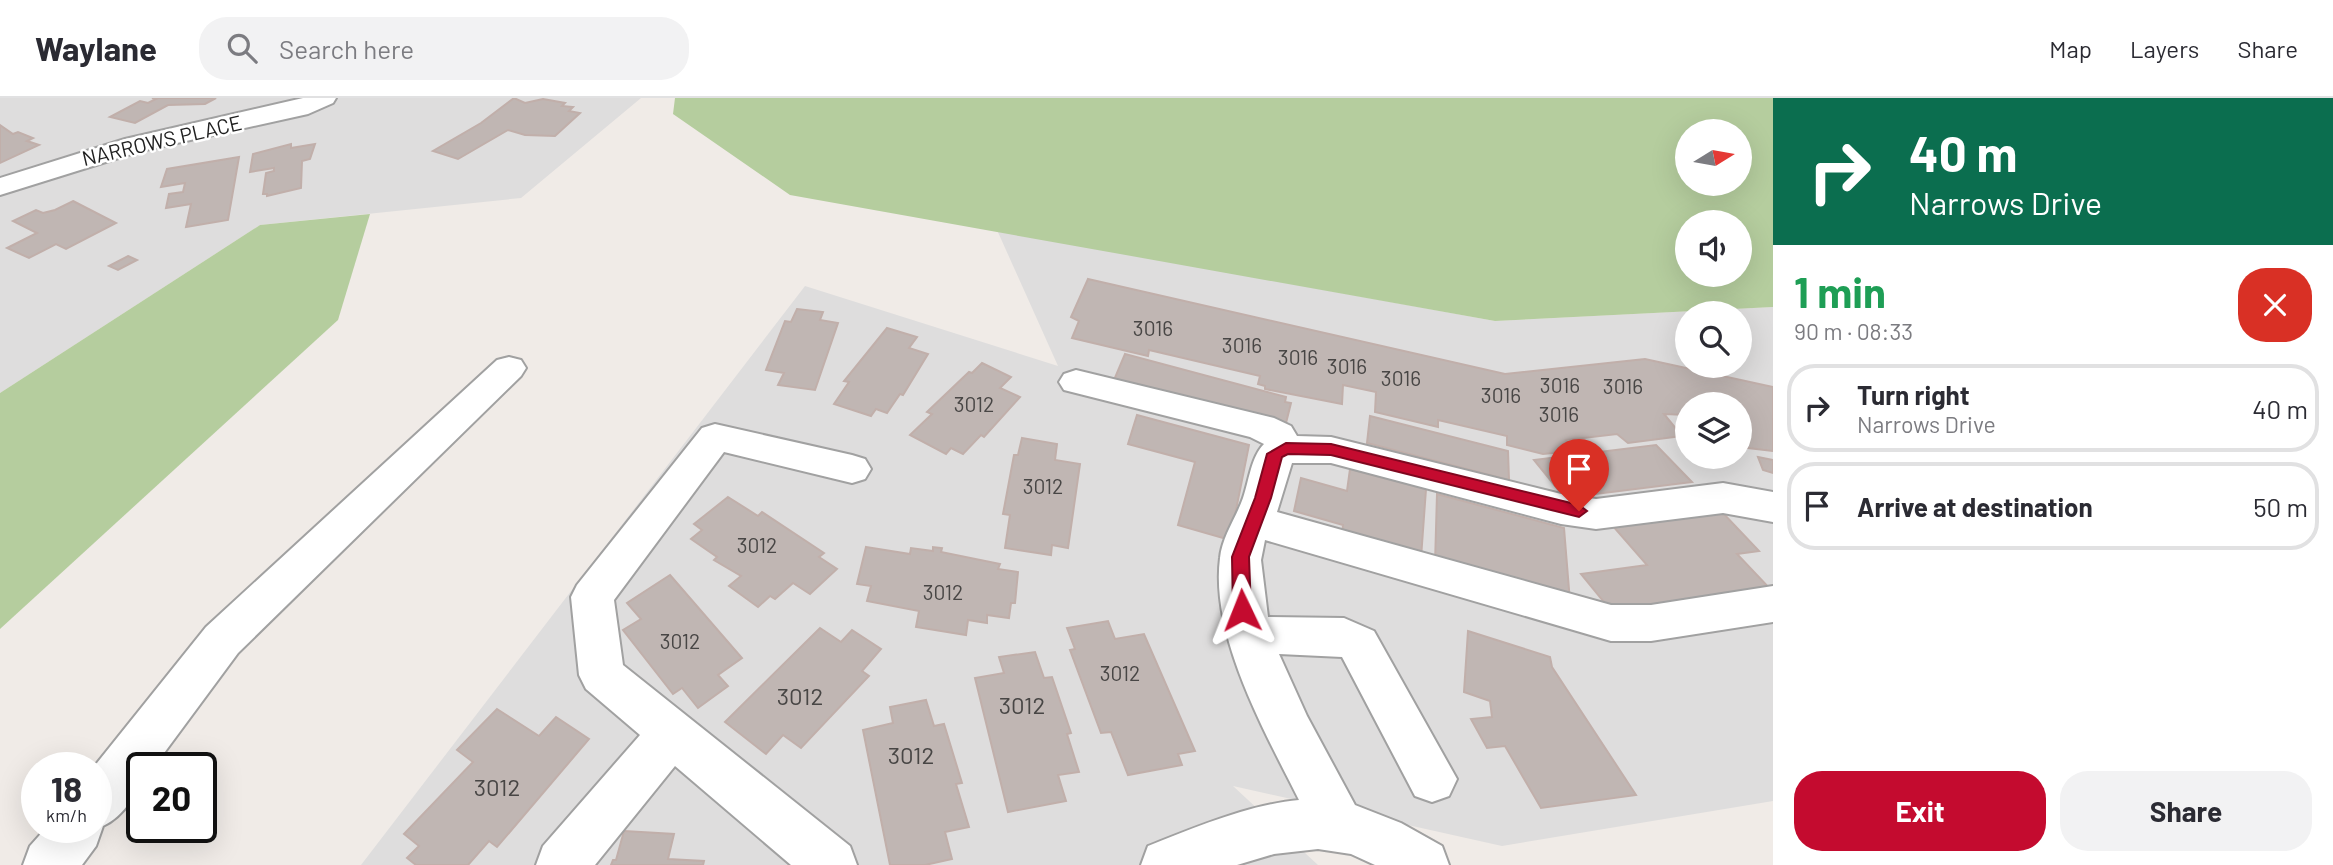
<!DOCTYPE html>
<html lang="en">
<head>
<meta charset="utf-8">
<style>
  body { margin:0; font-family:Barlow,sans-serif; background:#f2f2f3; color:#2b2b33; height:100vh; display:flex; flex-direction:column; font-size:26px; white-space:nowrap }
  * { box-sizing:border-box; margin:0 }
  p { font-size:23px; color:#7c7c81 }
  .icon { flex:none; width:38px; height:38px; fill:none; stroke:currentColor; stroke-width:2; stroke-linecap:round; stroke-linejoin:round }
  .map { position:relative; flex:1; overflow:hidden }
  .drawer { display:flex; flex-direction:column; background:#fff; width:560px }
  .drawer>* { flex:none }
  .hud { background:#0b6e4f; color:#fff; overflow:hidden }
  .needle { width:46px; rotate:79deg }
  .buttons { position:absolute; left:1675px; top:21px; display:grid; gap:14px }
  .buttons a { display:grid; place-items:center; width:77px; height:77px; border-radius:50%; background:#fff; box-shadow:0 7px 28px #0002; font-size:35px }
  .speed { position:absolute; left:21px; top:654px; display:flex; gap:14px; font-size:35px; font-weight:700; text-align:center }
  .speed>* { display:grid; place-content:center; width:91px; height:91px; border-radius:50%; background:#fff; box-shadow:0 7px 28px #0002; line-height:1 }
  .speed small { font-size:18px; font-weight:400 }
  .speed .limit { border:4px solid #111; border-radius:10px; background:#fff; color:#111 }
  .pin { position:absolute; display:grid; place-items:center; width:60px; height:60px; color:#fff; margin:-72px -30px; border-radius:50% 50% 50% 0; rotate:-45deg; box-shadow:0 0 7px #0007 }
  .pin .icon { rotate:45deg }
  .me { position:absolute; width:77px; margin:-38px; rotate:358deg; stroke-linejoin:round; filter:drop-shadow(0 0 5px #0008) }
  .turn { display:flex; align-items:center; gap:24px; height:147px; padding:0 21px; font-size:32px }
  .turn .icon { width:91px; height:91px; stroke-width:2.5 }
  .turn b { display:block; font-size:49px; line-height:60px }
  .round { display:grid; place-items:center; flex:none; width:74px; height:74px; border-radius:28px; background:#f2f2f3 }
  .headline { display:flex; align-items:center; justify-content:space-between; height:119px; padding:0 21px }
  h1 { font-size:42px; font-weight:700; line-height:52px; color:#1e9e55 }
  .action { display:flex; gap:14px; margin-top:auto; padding:14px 21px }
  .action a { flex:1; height:80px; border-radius:28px; background:#c40b2f; color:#fff; font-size:28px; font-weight:700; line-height:80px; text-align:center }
  .action a+a { background:#f2f2f3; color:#2b2b33 }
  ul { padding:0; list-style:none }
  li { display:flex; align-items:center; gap:21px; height:88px; margin:0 14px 10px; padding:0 7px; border:4px solid #e1e1e2; border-radius:28px }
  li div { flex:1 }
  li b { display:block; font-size:26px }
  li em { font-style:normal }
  header { display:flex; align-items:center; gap:42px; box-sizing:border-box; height:98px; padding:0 35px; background:#fff; border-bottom:2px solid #e1e1e2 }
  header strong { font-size:33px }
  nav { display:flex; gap:38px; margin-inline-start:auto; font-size:24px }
  .search { width:490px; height:63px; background:#f2f2f3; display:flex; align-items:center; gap:18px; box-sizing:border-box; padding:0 24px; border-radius:28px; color:#7c7c81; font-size:26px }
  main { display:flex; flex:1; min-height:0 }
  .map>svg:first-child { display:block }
  .residential { fill:#dedddd; fill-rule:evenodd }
  .forest { fill:#b5cd9e; fill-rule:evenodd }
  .building { fill:#c0b6b3; stroke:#c1afaa; stroke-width:2 }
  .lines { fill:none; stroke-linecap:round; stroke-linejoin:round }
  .minor-casing { stroke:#a1a1a1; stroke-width:4 }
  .minor { fill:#fff; fill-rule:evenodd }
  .route { fill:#c40b2f; stroke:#7f071f; stroke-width:2 }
  .labels { text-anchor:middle; stroke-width:5; stroke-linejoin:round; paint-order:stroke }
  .far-street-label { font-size:21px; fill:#202020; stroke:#fff }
  .number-label { font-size:21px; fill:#484645 }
  .near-number-label { font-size:24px; fill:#484645 }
</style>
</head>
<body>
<header>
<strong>Waylane</strong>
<div class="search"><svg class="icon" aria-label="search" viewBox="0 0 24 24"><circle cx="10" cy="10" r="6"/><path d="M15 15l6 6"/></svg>Search here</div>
<nav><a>Map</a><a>Layers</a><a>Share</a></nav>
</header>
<main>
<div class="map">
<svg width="1773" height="767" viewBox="0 0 1773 767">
  <rect width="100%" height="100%" fill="#f0ebe7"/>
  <g class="residential">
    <path d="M 0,0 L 641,0 L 521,100 L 260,127 L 0,295 Z"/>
    <path d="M 997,132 L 1495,223 L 1773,209 L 1773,703 L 1502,748 L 1233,688 L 1318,767 L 361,767 L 805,188 L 1058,268 ZM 1687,215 L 1740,215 L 1740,268 L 1687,268 ZM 1687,306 L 1740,306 L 1740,359 L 1687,359 Z"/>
  </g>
  <g class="forest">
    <path d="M 675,0 L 1773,0 L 1773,209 L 1495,223 L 790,97 L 673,16 ZM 1687,33 L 1740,33 L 1740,86 L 1687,86 ZM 1687,124 L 1740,124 L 1740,177 L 1687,177 Z"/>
    <path d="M 370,116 L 338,222 L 0,531 L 0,295 L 260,127 Z"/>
  </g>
  <g class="building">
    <path d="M 152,0 L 216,0 L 205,6 L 168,7 L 135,25 L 110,19 L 140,3 L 148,5 L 156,1 Z"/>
    <path d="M 514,0 L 525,5 L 543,1 L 565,5 L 562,8 L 573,9 L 569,13 L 580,15 L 555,38 L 525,37 L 508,32 L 458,61 L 433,53 L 481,25 Z"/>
    <path d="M 0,27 L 13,36 L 18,34 L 33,40 L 27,43 L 39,47 L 0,65 Z"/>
    <path d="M 291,46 L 291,50 L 315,46 L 310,61 L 302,63 L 301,90 L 267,98 L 267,96 L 263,96 L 266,75 L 274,73 L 274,70 L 250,74 L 253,56 Z"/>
    <path d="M 239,59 L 228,122 L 186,129 L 191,106 L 166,110 L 169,96 L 183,94 L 185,85 L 161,89 L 167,71 Z"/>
    <path d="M 73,103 L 116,125 L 66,151 L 56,146 L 29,160 L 7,150 L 37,135 L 13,123 L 36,112 L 43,115 L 55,112 Z"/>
    <path d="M 128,158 L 137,162 L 118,172 L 109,168 Z"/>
    <path d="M 1088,181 L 1505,276 L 1645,261 L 1773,289 L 1773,353 L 1740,349 L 1740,306 L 1687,306 L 1687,317 L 1664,316 L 1682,338 L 1628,345 L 1617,336 L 1566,342 L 1573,353 L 1543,356 L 1507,347 L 1507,338 L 1438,322 L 1438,329 L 1375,314 L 1376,294 L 1343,287 L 1342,306 L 1265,291 L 1265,288 L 1258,286 L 1260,278 L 1149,252 L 1148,258 L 1072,240 L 1079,223 L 1071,219 Z"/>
    <path d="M 797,211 L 823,214 L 820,222 L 838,225 L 815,292 L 778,287 L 784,275 L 766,272 L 785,223 L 791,224 Z"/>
    <path d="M 887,230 L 917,239 L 909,250 L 928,256 L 903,297 L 900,296 L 887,315 L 876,311 L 871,318 L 834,306 L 849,284 L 844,283 Z"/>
    <path d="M 1125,256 L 1286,299 L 1285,304 L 1291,305 L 1286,325 L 1114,282 Z"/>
    <path d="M 982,265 L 1011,279 L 1000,290 L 1020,299 L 984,339 L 981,337 L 963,356 L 951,350 L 946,356 L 910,337 L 932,316 L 927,314 L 969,274 L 972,275 Z"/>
    <path d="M 1137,317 L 1249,347 L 1230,442 L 1178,427 L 1195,364 L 1128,346 Z"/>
    <path d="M 1370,318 L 1508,353 L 1509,382 L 1367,345 Z"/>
    <path d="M 1022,340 L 1057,346 L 1055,362 L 1080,366 L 1068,450 L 1052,447 L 1051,457 L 1005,450 L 1010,417 L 1003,416 L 1014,357 L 1018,357 Z"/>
    <path d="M 1656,347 L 1692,384 L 1587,397 L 1590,401 L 1564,399 L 1534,362 Z"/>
    <path d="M 1758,359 L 1773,362 L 1773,375 L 1763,372 Z"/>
    <path d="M 1350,371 L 1426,391 L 1421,460 L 1342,437 L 1343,427 L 1294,413 L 1301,380 L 1347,393 Z"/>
    <path d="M 1437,396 L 1564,430 L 1570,504 L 1435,466 Z"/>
    <path d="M 728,399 L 758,418 L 762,414 L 824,455 L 819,459 L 837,471 L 810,496 L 793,485 L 775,501 L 770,498 L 758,509 L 729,488 L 741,478 L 714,462 L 717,459 L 691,441 L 702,432 L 694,426 Z"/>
    <path d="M 1721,413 L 1759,453 L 1737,456 L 1773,494 L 1773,498 L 1617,520 L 1581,476 L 1647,467 L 1612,427 Z"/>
    <path d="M 866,449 L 910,456 L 911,450 L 933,453 L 933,449 L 942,450 L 941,454 L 1000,466 L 998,471 L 1018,474 L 1015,505 L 1011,505 L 1009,520 L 987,517 L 987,525 L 968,522 L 966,537 L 916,529 L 919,513 L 867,503 L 871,488 L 857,486 Z"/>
    <path d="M 670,477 L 742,560 L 718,577 L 728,588 L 698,610 L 682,590 L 673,596 L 623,532 L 641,521 L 627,505 Z"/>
    <path d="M 1108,523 L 1115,541 L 1144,536 L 1195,653 L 1178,656 L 1182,667 L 1128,677 L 1111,634 L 1101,635 L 1070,552 L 1075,551 L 1067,530 Z"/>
    <path d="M 820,530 L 841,544 L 852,532 L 881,551 L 862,573 L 869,578 L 801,650 L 783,637 L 766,656 L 725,624 Z"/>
    <path d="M 1468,533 L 1550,559 L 1552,569 L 1636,697 L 1541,710 L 1505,648 L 1487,650 L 1471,621 L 1492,619 L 1490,603 L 1464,594 Z"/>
    <path d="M 1035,554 L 1044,580 L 1052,579 L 1071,635 L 1067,636 L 1079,674 L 1058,677 L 1066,703 L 1008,714 L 975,580 L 1004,575 L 999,559 Z"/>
    <path d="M 926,602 L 934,628 L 944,626 L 962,685 L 956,686 L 969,729 L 945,734 L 952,761 L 925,767 L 890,767 L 863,632 L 893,625 L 890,609 Z"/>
    <path d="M 497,611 L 539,638 L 556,619 L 589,641 L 497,749 L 489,743 L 468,767 L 416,767 L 407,760 L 419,748 L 404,736 L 473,664 L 457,652 Z"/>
    <path d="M 624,733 L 674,736 L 668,761 L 704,763 L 703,767 L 611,767 L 613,762 L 616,762 Z"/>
  </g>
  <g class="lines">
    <g class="minor-casing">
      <g id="minor">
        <path d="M 303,0 L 336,0 L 333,5 L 308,16 L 141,53 L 0,97 L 0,80 L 125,41 Z"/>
        <path d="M 509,259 L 521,262 L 526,270 L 521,278 L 238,555 L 153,670 L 142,670 C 142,692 123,719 103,728 L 96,748 L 82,767 L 23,767 L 30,748 L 46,730 L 96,730 L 96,670 L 93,670 L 206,529 L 497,262 Z"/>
        <path d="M 1076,272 L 1274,320 L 1291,328 L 1297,338 L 1331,339 L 1561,396 L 1596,401 L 1723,385 L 1773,394 L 1773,424 L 1723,415 L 1596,431 L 1561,426 L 1331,365 L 1292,365 L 1277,414 L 1611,507 L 1651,507 L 1773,488 L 1773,524 L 1651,543 L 1611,543 L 1265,442 L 1261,462 L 1268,519 L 1344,520 L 1374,533 L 1457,681 L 1449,698 L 1432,704 L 1415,698 L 1342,559 L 1279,556 L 1307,618 L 1355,707 L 1401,725 L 1442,748 L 1449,767 L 1375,767 L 1351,756 L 1318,751 L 1274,756 L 1237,767 L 1141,767 L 1148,748 C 1196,729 1248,707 1299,702 C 1265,634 1210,538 1220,460 C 1222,439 1236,420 1243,400 C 1249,383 1251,359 1264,346 L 1250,339 L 1064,292 L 1059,284 L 1064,276 Z"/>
        <path d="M 715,326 L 852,357 L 865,361 L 871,371 L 865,381 L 852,385 L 724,354 L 614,502 L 623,567 L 850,748 L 857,767 L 791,767 L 675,668 L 595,767 L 536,767 L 543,748 L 640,637 L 586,591 L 579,577 L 571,499 L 577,487 L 702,330 Z"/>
      </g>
    </g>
    <use href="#minor" class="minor"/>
  </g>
  <path class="route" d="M 1286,345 L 1331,346 L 1579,407 L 1587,413 L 1579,419 L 1331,357 L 1288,356 L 1282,359 L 1271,400 L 1249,459 L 1251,512 L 1242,519 L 1233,512 L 1232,459 L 1255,400 L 1267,356 Z"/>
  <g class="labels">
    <g class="far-street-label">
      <text transform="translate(162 43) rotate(-13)" y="7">NARROWS PLACE</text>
    </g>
    <g class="number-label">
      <text x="1153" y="238">3016</text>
      <text x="1242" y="255">3016</text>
      <text x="1298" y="267">3016</text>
      <text x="1347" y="276">3016</text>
      <text x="1401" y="288">3016</text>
      <text x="1560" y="295">3016</text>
      <text x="1623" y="296">3016</text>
      <text x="1501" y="305">3016</text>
      <text x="974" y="314">3012</text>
      <text x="1559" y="324">3016</text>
      <text x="1043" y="396">3012</text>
      <text x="757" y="455">3012</text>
      <text x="943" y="502">3012</text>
      <text x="680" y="551">3012</text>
      <text x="1120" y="583">3012</text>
    </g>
    <g class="near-number-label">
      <text x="800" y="607">3012</text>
      <text x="1022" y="616">3012</text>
      <text x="911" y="666">3012</text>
      <text x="497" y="698">3012</text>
    </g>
  </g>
</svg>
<div class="buttons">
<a><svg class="needle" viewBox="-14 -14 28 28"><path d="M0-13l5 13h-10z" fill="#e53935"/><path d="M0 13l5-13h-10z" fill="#7c7c81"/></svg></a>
<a><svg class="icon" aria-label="sound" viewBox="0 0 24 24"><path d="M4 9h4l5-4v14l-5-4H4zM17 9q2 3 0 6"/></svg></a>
<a><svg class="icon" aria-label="search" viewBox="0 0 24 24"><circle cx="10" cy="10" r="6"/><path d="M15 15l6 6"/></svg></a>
<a><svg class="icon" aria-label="layers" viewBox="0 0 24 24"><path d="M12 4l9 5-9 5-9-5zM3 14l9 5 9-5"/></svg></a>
</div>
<div class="speed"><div>18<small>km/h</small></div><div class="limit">20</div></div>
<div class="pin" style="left:1579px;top:413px;background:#d93025"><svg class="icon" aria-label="arrive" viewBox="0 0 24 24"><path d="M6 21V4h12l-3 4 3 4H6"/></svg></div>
<svg class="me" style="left:1242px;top:512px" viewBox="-20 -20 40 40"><path d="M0-17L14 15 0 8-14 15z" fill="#c40b2f" stroke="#fff" stroke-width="4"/></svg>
</div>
<section class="drawer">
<div class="hud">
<div class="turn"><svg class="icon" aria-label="right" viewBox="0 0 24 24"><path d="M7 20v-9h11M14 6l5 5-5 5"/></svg><div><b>40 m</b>Narrows Drive</div></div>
</div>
<div class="headline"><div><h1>1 min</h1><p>90 m · 08:33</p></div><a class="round" style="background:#d93025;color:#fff"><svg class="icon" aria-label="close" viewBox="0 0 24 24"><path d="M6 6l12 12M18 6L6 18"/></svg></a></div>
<ul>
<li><svg class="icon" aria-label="right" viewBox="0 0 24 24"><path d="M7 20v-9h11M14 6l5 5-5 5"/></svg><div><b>Turn right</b><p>Narrows Drive</p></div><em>40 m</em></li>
<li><svg class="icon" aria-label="arrive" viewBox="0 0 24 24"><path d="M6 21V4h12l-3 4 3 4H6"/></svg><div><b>Arrive at destination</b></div><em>50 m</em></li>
</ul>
<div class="action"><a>Exit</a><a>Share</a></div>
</section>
</main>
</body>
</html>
